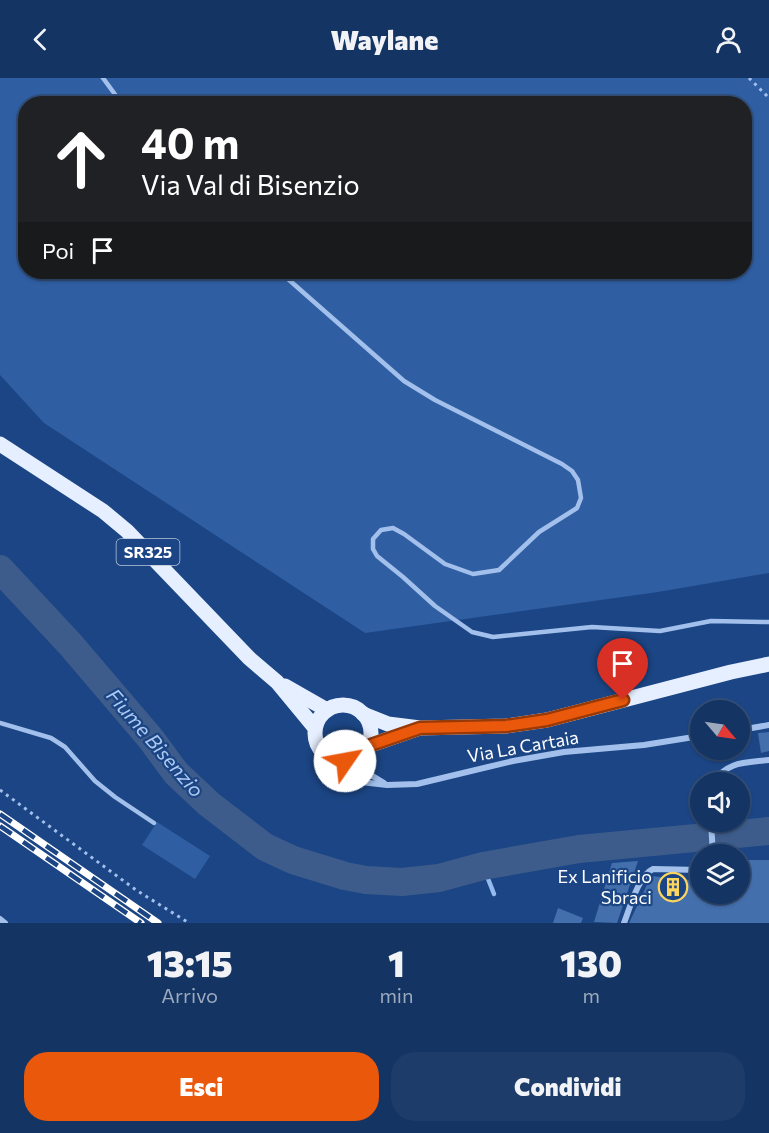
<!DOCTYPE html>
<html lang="it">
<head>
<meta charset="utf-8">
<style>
  body { margin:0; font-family:Commissioner,sans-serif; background:#1d3c69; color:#f1f3f6; height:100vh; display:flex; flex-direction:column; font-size:22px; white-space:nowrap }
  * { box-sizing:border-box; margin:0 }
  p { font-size:20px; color:#9daabe }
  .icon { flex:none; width:33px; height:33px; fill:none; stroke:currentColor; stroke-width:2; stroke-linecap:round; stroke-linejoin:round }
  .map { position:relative; height:845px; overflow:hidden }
  .sheet { display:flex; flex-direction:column; background:#143463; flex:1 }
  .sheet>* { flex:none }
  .guide { position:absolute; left:18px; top:18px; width:734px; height:183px; border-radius:24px; box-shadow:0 2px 4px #0004,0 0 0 2px #334f78; background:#202124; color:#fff; overflow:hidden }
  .needle { width:39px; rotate:119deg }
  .buttons { position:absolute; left:690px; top:622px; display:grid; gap:12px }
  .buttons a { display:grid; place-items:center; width:60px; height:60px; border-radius:50%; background:#143463; box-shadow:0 2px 4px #0004,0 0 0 2px #334f78; font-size:30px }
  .pin { position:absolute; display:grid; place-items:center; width:51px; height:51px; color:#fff; margin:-62px -26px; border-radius:50% 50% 50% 0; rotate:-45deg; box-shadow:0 0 6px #0007 }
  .pin .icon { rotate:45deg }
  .me { position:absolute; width:66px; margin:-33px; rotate:57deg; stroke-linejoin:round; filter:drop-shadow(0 0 4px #0008) }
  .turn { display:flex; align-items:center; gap:21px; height:126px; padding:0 24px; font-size:27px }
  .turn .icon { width:78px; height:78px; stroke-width:2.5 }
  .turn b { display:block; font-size:42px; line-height:51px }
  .then { display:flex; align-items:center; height:57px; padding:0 24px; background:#0003; gap:12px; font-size:22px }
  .eta { display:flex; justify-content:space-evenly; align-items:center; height:102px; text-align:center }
  .eta b { font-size:36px; font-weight:800; line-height:42px }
  .action { display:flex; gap:12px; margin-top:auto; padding:12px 24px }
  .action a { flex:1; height:69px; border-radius:24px; background:#ea580c; color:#fff; font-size:24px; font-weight:800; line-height:69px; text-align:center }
  .action a+a { background:#1d3c69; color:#f1f3f6 }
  header { display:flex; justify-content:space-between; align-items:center; height:78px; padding:0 24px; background:#143463; font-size:27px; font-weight:800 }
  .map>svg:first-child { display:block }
  .green { fill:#2f5ea2; fill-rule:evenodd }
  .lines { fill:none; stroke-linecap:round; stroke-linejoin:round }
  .stream { stroke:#95baed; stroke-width:4.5 }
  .river { stroke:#3d5c8b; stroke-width:28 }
  .building { fill:#446fad }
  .path { stroke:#a2c0eb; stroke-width:3; stroke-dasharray:3 4.5; stroke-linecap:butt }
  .lane { stroke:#a2c0eb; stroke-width:4.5 }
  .street { stroke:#a2c0eb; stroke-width:6 }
  .primary { stroke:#e6efff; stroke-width:15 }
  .rail-casing { stroke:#fff; stroke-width:7 }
  .rail { stroke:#1b4584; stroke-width:4.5; stroke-dasharray:14; stroke-linecap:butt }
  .route-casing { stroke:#983908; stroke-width:15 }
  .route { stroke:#ea580c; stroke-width:10 }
  .labels { text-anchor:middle; stroke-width:4.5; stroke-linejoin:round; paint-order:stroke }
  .shield { fill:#1b4584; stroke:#bbc7da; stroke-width:1.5 }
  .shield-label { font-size:16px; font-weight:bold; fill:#fff }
  .street-label { font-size:18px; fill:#fff; stroke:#1b4584 }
  .poi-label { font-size:18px; fill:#fff; stroke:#1b4584; text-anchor:end }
  .water-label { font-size:20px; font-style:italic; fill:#adcaf2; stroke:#1b4584 }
</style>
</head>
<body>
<header><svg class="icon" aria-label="back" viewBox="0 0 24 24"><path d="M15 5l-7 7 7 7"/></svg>Waylane<svg class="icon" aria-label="person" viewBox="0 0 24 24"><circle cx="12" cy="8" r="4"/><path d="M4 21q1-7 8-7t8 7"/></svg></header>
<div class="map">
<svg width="769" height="845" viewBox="0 0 769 845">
  <rect width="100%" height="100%" fill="#1b4584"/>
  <g class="green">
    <path d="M 0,0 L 769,0 L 769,495 L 658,514 L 365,555 L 44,345 L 0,297 ZM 26,26 L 744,26 L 744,194 L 26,194 Z"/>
    <path d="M 157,744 L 210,778 L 195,801 L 142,767 Z"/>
  </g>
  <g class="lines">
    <path class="stream" d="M 483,788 L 494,816"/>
    <path class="river" d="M 0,491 L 70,566 L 151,661 L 176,695 L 209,726 L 265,769 L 293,782 L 345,798 L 366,802 L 402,804 L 439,800 L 483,788 L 579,771 L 769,753"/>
  </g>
  <g class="building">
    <path d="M 769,654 L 769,673 L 761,675 L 758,655 Z"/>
    <path d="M 740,782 L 769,782 L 769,845 L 629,845 L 651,798 L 700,803 L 700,816 L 740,816 Z"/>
    <path d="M 638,783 L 617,845 L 594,844 L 612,785 Z"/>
    <path d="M 558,830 L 583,840 L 581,845 L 553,845 Z"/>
  </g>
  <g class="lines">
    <g class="path">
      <path d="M 749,0 L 769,20"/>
      <path d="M 0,712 L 136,812 L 189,845"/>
    </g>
    <g class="lane">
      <path d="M 103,0 L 122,26"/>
      <path d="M 280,194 L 404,303 L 435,322 L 562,386 L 572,393 L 578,402 L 581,420 L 577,430 L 539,454 L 499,492 L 473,496 L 445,486 L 404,456 L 393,450 L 381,452 L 373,461 L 373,471 L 377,478 L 403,499 L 435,528 L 472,554 L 493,559 L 592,549 L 660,553 L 711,543 L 769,544"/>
      <path d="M 0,645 L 51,660 L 65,669 L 95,703 L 115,719 L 154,745"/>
    </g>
    <g class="street">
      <path d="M 740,652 L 769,647"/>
      <path d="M 328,679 L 344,697 L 361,704 L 387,707 L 417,706 L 513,683 L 564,674 L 644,667 L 700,658"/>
      <path d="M 355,680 L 366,694 L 384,705"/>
      <path d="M 712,705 C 728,683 744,685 769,682"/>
      <path d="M 711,744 L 713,777"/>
      <path d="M 0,841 L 5,845"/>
      <path d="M 624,845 C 630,830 638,798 653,791 L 700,792"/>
    </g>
    <g class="primary">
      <path d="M 0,366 L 103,433 L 127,453 L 249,580 L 277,604 L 315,650"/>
      <path d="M 285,608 L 327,632"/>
      <circle cx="343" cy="655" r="28"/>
      <path d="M 363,636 L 388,646 L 420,650 L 506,648 L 547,642 L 731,594 L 769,586"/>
      <path d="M 368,668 L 417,651"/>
    </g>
    <g class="rail-casing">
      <g id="rail">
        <path d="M 0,736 L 158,845"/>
        <path d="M 0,748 L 141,845"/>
      </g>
    </g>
    <use href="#rail" class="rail"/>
  </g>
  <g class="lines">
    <g class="route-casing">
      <path id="route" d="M 345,683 L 355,680 L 368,668 L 420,650 L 506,648 L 547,642 L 623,622"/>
    </g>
    <use href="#route" class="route"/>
  </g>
  <defs>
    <g id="building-ring" transform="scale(1.5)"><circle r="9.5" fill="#1b4584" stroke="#fcd55f" stroke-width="1.5"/><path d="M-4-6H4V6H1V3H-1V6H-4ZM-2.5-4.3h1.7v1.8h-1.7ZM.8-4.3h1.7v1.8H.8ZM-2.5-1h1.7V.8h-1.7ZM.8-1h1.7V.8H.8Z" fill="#fcd55f"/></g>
  </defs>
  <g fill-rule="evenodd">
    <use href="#building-ring" x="673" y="809"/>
  </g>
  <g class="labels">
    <rect class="shield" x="116.5" y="461" width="63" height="26" rx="4.5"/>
    <g class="shield-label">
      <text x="148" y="480">SR325</text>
    </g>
    <g class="street-label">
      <text transform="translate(523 669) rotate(-10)" y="6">Via La Cartaia</text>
    </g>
    <g class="poi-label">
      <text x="652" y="805">Ex Lanificio<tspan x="652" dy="21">Sbraci</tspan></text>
    </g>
    <g class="water-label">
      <text transform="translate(155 665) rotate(49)" y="7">Fiume Bisenzio</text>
    </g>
  </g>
</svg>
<div class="buttons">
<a><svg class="needle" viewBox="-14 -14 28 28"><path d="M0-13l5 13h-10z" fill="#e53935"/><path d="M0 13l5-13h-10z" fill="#9daabe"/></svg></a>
<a><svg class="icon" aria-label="sound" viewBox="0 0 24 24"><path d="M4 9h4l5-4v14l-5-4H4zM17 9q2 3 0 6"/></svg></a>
<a><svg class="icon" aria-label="layers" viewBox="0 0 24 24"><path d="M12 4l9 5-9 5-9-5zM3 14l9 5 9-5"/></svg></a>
</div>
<div class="pin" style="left:623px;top:622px;background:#d93025"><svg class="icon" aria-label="arrive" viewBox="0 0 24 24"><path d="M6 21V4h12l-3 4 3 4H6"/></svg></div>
<svg class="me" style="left:345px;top:683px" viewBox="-20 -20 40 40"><circle r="19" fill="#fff"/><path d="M0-13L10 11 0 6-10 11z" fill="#ea580c"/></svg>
<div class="guide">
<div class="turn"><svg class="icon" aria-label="ahead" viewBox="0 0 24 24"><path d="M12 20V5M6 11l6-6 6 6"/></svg><div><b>40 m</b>Via Val di Bisenzio</div></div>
<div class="then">Poi<svg class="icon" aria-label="arrive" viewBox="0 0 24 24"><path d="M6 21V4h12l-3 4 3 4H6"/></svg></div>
</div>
</div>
<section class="sheet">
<div class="eta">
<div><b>13:15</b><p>Arrivo</p></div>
<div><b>1</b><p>min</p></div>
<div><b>130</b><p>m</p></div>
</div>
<div class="action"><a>Esci</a><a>Condividi</a></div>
</section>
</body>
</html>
